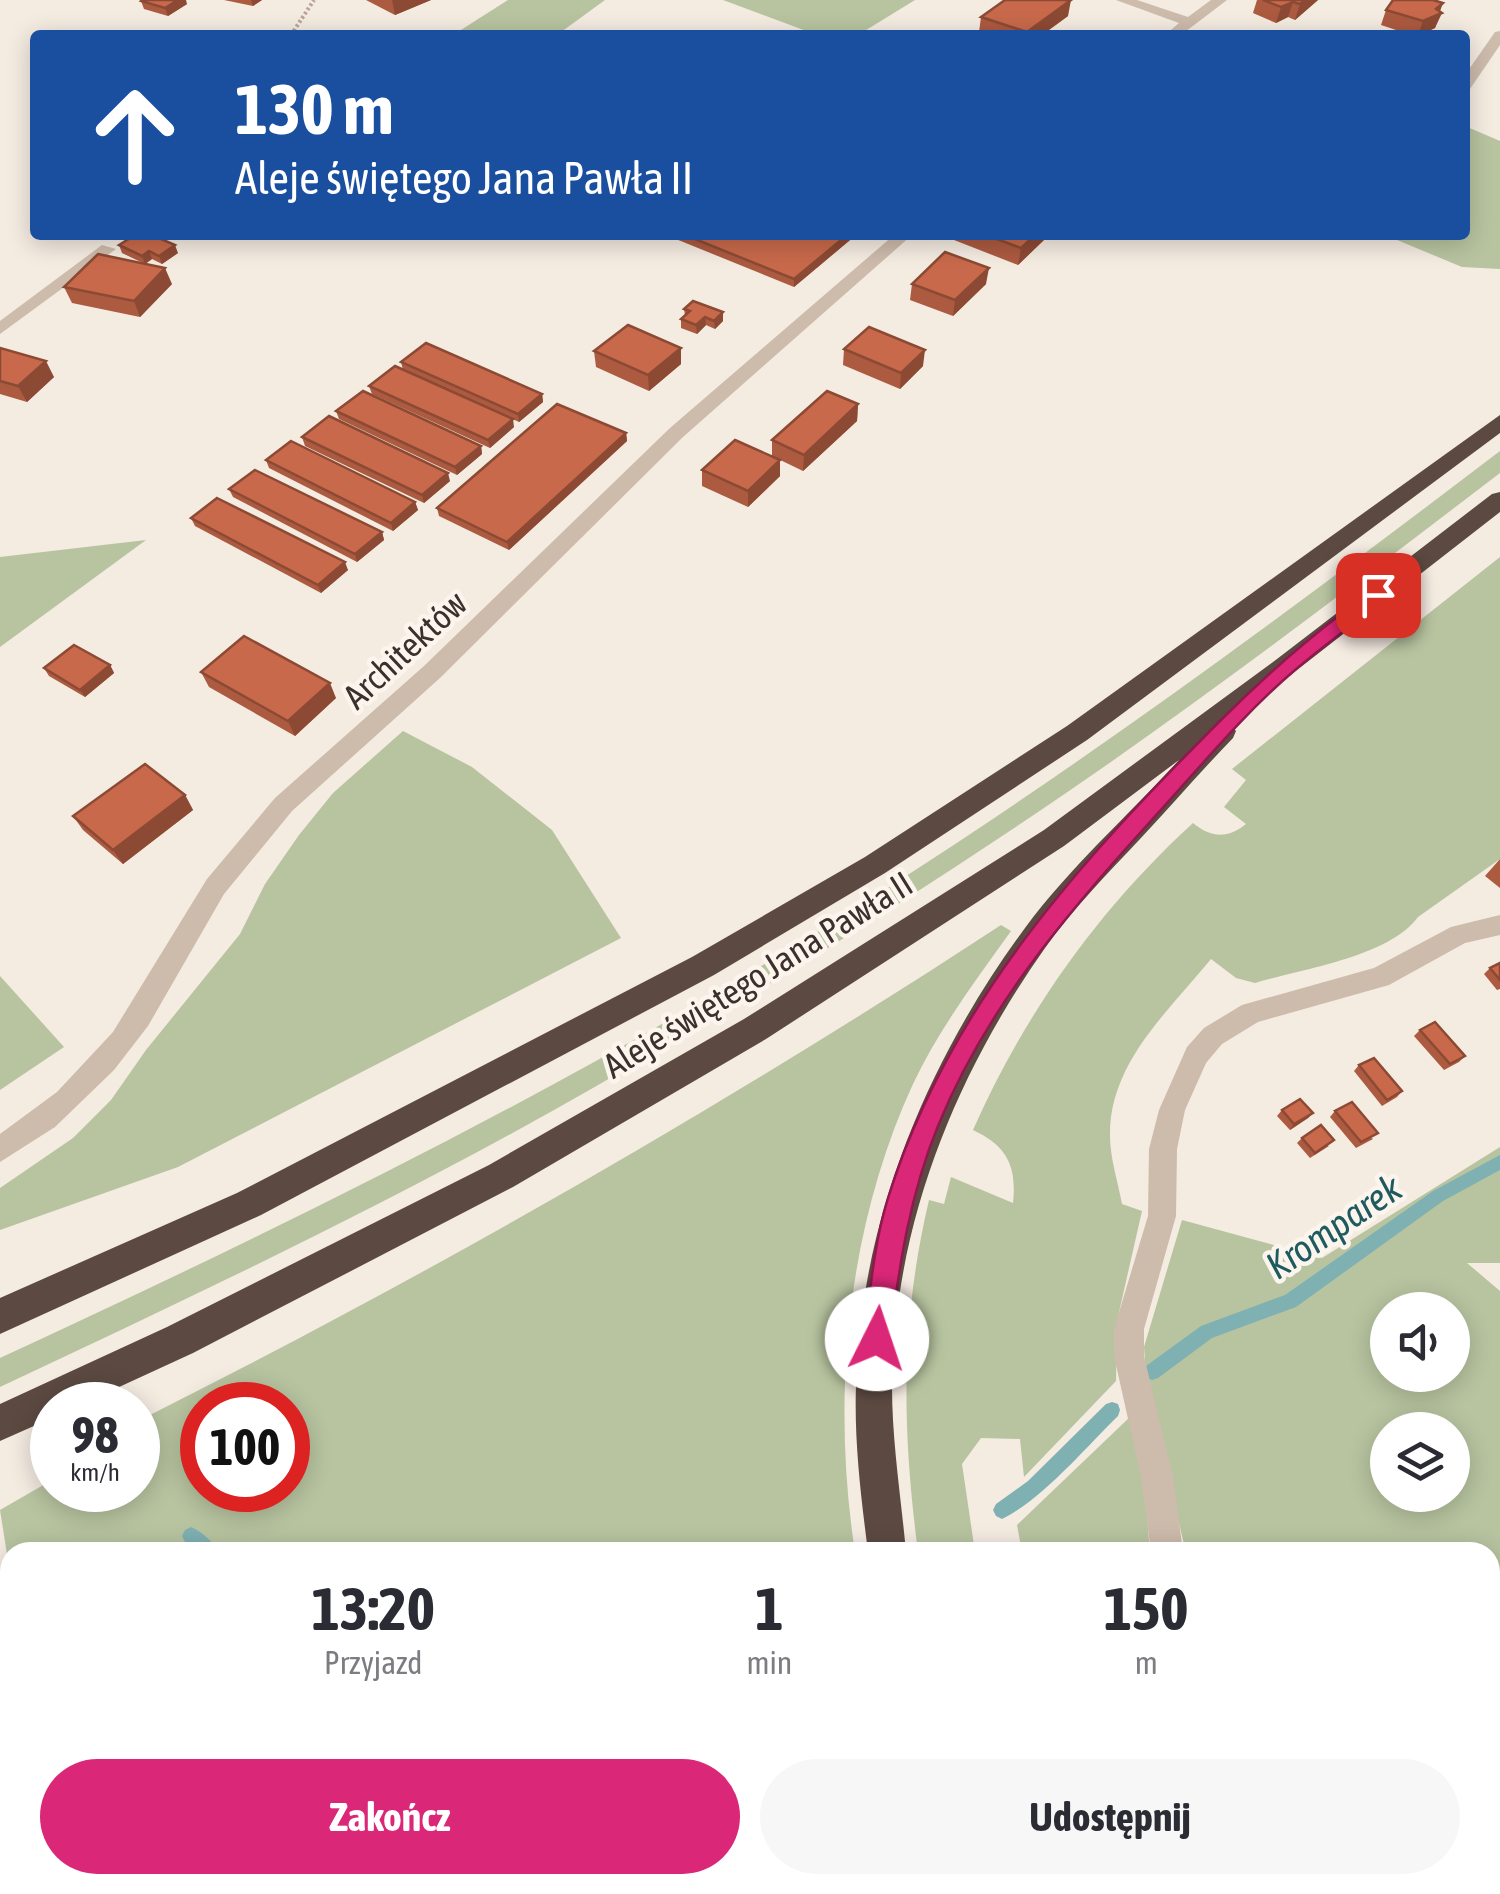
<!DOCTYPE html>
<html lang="pl">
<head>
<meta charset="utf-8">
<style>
  body { margin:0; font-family:"Asap Condensed",sans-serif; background:#f7f7f7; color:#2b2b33; height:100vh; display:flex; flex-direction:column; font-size:38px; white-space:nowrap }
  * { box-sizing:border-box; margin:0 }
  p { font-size:32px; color:#7c7c81 }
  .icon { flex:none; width:55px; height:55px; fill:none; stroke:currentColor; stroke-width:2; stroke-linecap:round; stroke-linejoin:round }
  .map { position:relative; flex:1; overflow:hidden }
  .side { position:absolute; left:0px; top:1542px; width:1500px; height:352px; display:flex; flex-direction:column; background:#fff; border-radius:30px 30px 0 0; box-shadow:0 5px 25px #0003 }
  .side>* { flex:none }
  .banner { position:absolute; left:30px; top:30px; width:1440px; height:210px; border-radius:10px; box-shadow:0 5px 25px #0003; background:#1a4fa0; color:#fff; overflow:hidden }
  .tools { position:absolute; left:1370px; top:1292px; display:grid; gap:20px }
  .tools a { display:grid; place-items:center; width:100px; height:100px; border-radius:50%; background:#fff; box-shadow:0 5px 25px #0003; font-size:50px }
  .speed { position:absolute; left:30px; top:1382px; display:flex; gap:20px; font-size:50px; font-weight:700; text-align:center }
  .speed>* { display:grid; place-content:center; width:130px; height:130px; border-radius:50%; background:#fff; box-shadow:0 5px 25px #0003; line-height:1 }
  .speed small { font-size:25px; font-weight:400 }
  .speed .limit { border:15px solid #d22; background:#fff; color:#111 }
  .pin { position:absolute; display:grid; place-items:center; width:85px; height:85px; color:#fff; margin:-42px; border-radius:20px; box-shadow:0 5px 15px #0006 }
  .me { position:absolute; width:110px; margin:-55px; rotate:4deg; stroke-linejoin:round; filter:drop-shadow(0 0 8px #0008) }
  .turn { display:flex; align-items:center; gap:35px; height:210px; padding:0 40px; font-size:45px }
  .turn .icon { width:130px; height:130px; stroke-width:2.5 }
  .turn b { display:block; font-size:70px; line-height:85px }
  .eta { display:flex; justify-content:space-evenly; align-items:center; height:170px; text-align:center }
  .eta b { font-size:60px; font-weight:700; line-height:70px }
  .primary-button { display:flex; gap:20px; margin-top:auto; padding:20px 40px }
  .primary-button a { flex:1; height:115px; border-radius:60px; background:#db2777; color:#fff; font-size:40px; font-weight:700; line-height:115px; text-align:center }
  .primary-button a+a { background:#f7f7f7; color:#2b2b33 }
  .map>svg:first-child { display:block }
  .green { fill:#b8c4a0; fill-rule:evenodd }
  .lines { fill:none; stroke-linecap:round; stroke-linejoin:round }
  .stream { fill:#7fb0b2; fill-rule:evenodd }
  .path { stroke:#b9a596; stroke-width:4; stroke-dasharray:2.5 2.5; stroke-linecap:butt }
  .minor { fill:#cdbbac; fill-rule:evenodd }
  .major { fill:#7d675c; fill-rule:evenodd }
  .highway { fill:#5c4a42; fill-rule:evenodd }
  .wall { fill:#ac5a40 }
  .shaded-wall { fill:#8c4a34 }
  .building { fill:#c8694b; stroke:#8c4a34; stroke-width:2.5 }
  .route { fill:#db2777; stroke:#8e194d; stroke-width:2.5 }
  .labels { text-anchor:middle; stroke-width:9; stroke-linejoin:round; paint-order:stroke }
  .street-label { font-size:35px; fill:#3b302b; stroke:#fbf5ee }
  .water-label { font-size:38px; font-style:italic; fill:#1f5a5e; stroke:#fbf5ee }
</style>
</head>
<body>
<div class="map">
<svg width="1500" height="1894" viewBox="0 0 1500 1894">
  <rect width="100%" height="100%" fill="#f4ebe1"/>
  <g class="green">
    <path d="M 508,0 L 605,0 L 557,35 L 453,35 Z"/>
    <path d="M 723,0 L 915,0 L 858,35 L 817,35 Z"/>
    <path d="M 1465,126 L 1500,141 L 1500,269 L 1462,267 L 1385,235 L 1465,235 Z"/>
    <path d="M 1500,451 L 1500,473 C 1357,582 1214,692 1066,793 C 901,906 728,1012 554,1110 C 374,1211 187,1299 0,1387 L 0,1358 C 249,1243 495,1123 731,984 C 1000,826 1252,640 1500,451 Z"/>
    <path d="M 146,540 L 0,647 L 0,557 Z"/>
    <path d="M 1500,557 L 1500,859 L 1418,917 C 1389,957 1301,969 1255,983 L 1236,978 L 1211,959 C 1168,1012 1109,1063 1110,1136 C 1110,1158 1118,1182 1122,1204 L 1142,1211 L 1117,1321 L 1116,1381 L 1024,1477 L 1020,1439 L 981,1438 L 962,1464 L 975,1552 L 918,1552 C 902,1429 900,1323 929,1200 L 944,1204 L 951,1177 L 1013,1203 C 1017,1166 1007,1146 973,1130 C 1025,1013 1098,910 1193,823 C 1211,838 1228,839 1246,824 L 1224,807 L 1246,780 L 1232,769 Z"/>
    <path d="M 403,731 L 472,767 L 552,830 L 621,938 L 178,1167 L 0,1230 L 0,1188 L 73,1138 L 111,1100 L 146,1050 L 240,934 L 265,884 L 299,835 L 333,793 Z"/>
    <path d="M 1001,925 L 1011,931 C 976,980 939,1029 913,1084 C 847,1227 831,1397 855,1552 L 10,1552 L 10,1573 L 0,1510 L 52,1480 L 52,1490 L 138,1490 L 138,1421 C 435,1272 723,1107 1001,925 ZM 202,1405 L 288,1405 L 288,1490 L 202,1490 Z"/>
    <path d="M 0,976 L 64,1047 L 0,1090 Z"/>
    <path d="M 1500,1147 L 1500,1263 L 1467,1263 L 1500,1291 L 1500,1699 L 1490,1711 L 1490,1552 L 1186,1552 L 1147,1394 L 1144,1347 L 1182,1220 L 1322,1258 ZM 1388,1310 L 1452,1310 L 1452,1375 L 1388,1375 ZM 1388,1430 L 1452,1430 L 1452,1495 L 1388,1495 Z"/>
    <path d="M 1131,1416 L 1145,1494 L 1150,1552 L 1022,1552 L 1017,1525 Z"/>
    <path d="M 10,1628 L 10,1802 L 0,1796 L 0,1634 Z"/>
    <path d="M 157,1885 L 947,1885 L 950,1894 L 173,1894 Z"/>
    <path d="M 1200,1885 L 1311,1885 L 1304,1894 L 1204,1894 Z"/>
  </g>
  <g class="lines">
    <g class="stream">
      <path d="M 1500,1155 L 1500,1170 L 1443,1201 L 1296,1307 L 1212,1338 L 1158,1378 L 1152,1380 L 1146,1378 L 1144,1372 L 1146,1366 L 1201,1326 L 1285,1295 L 1433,1191 Z"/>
      <path d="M 1112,1402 L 1118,1404 L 1120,1410 L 1118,1416 C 1085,1448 1043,1499 1002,1519 L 996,1516 L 993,1510 L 996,1504 L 1028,1481 L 1106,1404 Z"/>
      <path d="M 191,1527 C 202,1532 214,1542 218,1552 L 196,1552 L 185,1542 L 182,1536 L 185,1530 Z"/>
      <path d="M 693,1885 L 713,1885 L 714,1894 L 694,1894 Z"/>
    </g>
    <path class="path" d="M 291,35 L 314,0"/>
    <g class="minor">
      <path d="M 1116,0 L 1137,0 L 1188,17 L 1211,0 L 1227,0 L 1181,35 L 1165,35 L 1179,23 Z"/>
      <path d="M 1500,31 L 1500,45 L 1470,89 L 1465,90 L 1465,75 L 1495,32 Z"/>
      <path d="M 894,235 L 912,235 L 683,437 L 440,678 L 292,811 L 224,894 L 148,1026 L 114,1070 L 55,1127 L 0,1162 L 0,1134 L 57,1092 L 113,1032 L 207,879 L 275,798 L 424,666 L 670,428 Z"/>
      <path d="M 102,245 L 116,249 L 0,334 L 0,321 Z"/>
      <path d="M 1500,915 L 1500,935 L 1465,943 L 1389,985 L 1258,1022 L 1222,1044 L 1206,1063 L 1185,1110 L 1177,1149 L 1176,1216 L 1144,1329 L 1144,1356 L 1173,1477 L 1183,1552 L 1151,1552 L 1141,1477 L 1114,1356 L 1114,1329 L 1148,1216 L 1149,1149 L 1159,1110 L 1187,1047 L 1204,1028 L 1242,1005 L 1374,968 L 1451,927 Z"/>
      <path d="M 1160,1885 L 1196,1885 L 1200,1894 L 1164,1894 Z"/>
      <path d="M 1422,1885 L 1463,1885 L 1467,1894 L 1426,1894 Z"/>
    </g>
    <g class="major">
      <path d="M 0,1826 L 10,1830 L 10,1868 L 0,1864 Z"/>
      <path d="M 53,1885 L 101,1885 L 105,1894 L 57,1894 Z"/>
    </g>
    <g class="highway">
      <path d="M 1500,415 L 1500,433 L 1087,740 L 885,873 L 714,975 L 261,1215 L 0,1334 L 0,1298 L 237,1193 L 692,957 L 865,857 L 1067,726 Z"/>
      <path d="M 1500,492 L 1500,512 L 1229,723 L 1236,731 L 1233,738 C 1201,771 1171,806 1140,839 C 1107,874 1073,909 1045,948 C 954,1077 894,1226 892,1386 C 892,1442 901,1497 906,1552 L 868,1552 C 861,1497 854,1441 856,1385 C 861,1219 927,1061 1025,928 C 1070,867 1128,816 1179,760 L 1064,846 L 766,1039 L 513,1187 L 193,1353 L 80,1405 L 52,1405 L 52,1418 L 0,1441 L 0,1404 L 167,1327 L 489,1165 L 744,1019 L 1044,830 L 1277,659 L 1492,494 Z"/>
      <path d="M 966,1885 L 1010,1885 L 1014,1894 L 970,1894 Z"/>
    </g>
  </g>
  <g class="wall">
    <path d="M 224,0 L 262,0 L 253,6 Z"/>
    <path d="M 366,0 L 431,0 L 395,15 Z"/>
    <path d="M 1257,0 L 1318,0 L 1295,20 L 1288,17 L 1276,23 L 1253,13 Z"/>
    <path d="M 141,1 L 187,4 L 168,16 L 144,9 Z"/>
    <path d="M 1386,10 L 1440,11 L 1435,28 L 1421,35 L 1411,35 L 1381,25 Z"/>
    <path d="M 1068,16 L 1042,35 L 987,35 L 979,32 L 981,17 Z"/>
    <path d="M 666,235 L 856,235 L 794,287 Z"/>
    <path d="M 955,235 L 1047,235 L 1046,238 L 1018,265 L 954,240 Z"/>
    <path d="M 119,245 L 178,253 L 162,264 L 152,259 L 145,264 L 122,253 Z"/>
    <path d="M 172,284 L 140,317 L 72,303 L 64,287 Z"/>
    <path d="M 912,284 L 986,284 L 953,316 L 910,300 Z"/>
    <path d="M 684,309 L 723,312 L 723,321 L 715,329 L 706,325 L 697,334 L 681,328 L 681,319 L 685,316 Z"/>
    <path d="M 0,348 L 54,377 L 27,402 L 0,394 Z"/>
    <path d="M 681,348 L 681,364 L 649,391 L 596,367 L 594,351 Z"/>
    <path d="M 844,349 L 923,366 L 900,389 L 843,365 Z"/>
    <path d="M 401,362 L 542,394 L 543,402 L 519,422 L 403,370 Z"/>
    <path d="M 369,386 L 514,427 L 490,448 L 372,394 Z"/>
    <path d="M 858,404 L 857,421 L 803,471 L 772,456 L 772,440 Z"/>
    <path d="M 336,411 L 481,446 L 482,454 L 457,475 L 339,419 Z"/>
    <path d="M 626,433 L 627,441 L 509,550 L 439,516 L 437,508 Z"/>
    <path d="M 302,437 L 450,481 L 424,503 L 305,446 Z"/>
    <path d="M 266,460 L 415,502 L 418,510 L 393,531 L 269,468 Z"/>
    <path d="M 702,470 L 780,476 L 748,507 L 702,486 Z"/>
    <path d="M 229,489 L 382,532 L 384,540 L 357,562 L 233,497 Z"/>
    <path d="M 191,518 L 348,570 L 321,593 L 195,526 Z"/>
    <path d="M 110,665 L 114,673 L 85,697 L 49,676 L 44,668 Z"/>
    <path d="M 201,672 L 336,698 L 295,736 L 209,687 Z"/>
    <path d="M 185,795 L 193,810 L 123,864 L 83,830 L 73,816 Z"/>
    <path d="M 1500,859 L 1500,888 L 1485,876 Z"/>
    <path d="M 1500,963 L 1500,989 L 1497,990 L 1484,974 L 1490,968 Z"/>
    <path d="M 1420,1030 L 1465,1056 L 1459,1062 L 1444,1070 L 1414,1036 Z"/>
    <path d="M 1359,1065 L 1402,1091 L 1397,1097 L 1382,1106 L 1354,1071 Z"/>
    <path d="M 1282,1110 L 1313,1113 L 1308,1118 L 1290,1130 L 1277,1116 Z"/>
    <path d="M 1335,1111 L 1373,1139 L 1356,1148 L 1330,1117 Z"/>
    <path d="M 1302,1138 L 1329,1146 L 1310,1158 L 1297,1143 Z"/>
  </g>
  <g class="shaded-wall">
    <path d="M 178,0 L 186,0 L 187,4 L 168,16 L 165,8 Z"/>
    <path d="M 251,0 L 262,0 L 253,6 Z"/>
    <path d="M 392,0 L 431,0 L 395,15 Z"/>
    <path d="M 1071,0 L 1068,16 L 1042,35 L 1026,35 L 1027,32 Z"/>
    <path d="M 1305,0 L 1318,0 L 1295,20 L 1300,4 Z"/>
    <path d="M 1293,2 L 1288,17 L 1276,23 L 1281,7 Z"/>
    <path d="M 1443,3 L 1439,14 L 1442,13 L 1435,28 L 1418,35 L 1423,21 Z"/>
    <path d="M 847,235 L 856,235 L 794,287 L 794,279 Z"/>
    <path d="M 1035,235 L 1047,235 L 1046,238 L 1018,265 L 1021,248 Z"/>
    <path d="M 175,245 L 178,253 L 162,264 L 159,256 Z"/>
    <path d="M 149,251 L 152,259 L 145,264 L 142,256 Z"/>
    <path d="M 165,268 L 172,284 L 140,317 L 134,301 Z"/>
    <path d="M 989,268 L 986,284 L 953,316 L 955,300 Z"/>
    <path d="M 723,312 L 723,321 L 715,329 L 714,321 Z"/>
    <path d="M 705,317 L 706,325 L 697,334 L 696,325 Z"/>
    <path d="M 681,348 L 681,364 L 649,391 L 648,375 Z"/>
    <path d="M 925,350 L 923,366 L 900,389 L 901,373 Z"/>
    <path d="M 46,361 L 54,377 L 27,402 L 18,386 Z"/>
    <path d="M 542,394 L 543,402 L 519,422 L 518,414 Z"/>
    <path d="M 858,404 L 857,421 L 803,471 L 804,455 Z"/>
    <path d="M 513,419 L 514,427 L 490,448 L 488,440 Z"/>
    <path d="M 626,433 L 627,441 L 509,550 L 507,542 Z"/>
    <path d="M 481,446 L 482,454 L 457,475 L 455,467 Z"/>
    <path d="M 780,460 L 780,476 L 748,507 L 748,491 Z"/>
    <path d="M 448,473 L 450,481 L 424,503 L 422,495 Z"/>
    <path d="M 415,502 L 418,510 L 393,531 L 391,523 Z"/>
    <path d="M 382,532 L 384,540 L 357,562 L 355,554 Z"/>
    <path d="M 345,562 L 348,570 L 321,593 L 318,585 Z"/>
    <path d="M 110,665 L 114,673 L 85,697 L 80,690 Z"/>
    <path d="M 330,683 L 336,698 L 295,736 L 288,721 Z"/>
    <path d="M 185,795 L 193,810 L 123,864 L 113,850 Z"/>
    <path d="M 1313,1113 L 1308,1118 L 1290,1130 L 1294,1124 Z"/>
  </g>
  <g class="building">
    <path d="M 142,0 L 178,0 L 165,8 L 141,1 Z"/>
    <path d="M 1005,0 L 1071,0 L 1027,32 L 981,17 Z"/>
    <path d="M 1263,0 L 1305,0 L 1300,4 L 1293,2 L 1281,7 Z"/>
    <path d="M 1393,0 L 1433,0 L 1443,3 L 1436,9 L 1442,13 L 1423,21 L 1386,10 Z"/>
    <path d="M 135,235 L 152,235 L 175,245 L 159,256 L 149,251 L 142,256 L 119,245 Z"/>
    <path d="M 685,235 L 847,235 L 794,279 Z"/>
    <path d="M 986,235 L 1035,235 L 1021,248 Z"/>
    <path d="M 945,252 L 989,268 L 955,300 L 912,284 Z"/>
    <path d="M 98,254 L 165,268 L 134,301 L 64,287 Z"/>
    <path d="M 693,301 L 723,312 L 714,321 L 705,317 L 696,325 L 681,319 L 690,311 L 684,309 Z"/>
    <path d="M 628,325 L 681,348 L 648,375 L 594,351 Z"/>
    <path d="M 869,327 L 925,350 L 901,373 L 844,349 Z"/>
    <path d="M 426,343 L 542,394 L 518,414 L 401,362 Z"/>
    <path d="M 0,348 L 46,361 L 18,386 L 0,381 Z"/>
    <path d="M 395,366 L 513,419 L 488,440 L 369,386 Z"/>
    <path d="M 363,391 L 481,446 L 455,467 L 336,411 Z"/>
    <path d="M 827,391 L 858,404 L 804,455 L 772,440 Z"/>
    <path d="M 557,404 L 626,433 L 507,542 L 437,508 Z"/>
    <path d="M 329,416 L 448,473 L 422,495 L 302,437 Z"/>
    <path d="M 735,440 L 780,460 L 748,491 L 702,470 Z"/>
    <path d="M 291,441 L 415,502 L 391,523 L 266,460 Z"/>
    <path d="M 255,470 L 382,532 L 355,554 L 229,489 Z"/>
    <path d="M 217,498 L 345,562 L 318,585 L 191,518 Z"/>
    <path d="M 244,636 L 330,683 L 288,721 L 201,672 Z"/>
    <path d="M 74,645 L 110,665 L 80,690 L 44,668 Z"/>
    <path d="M 145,764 L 185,795 L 113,850 L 73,816 Z"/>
    <path d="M 1500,963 L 1500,980 L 1490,968 Z"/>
    <path d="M 1435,1022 L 1465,1056 L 1450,1064 L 1420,1030 Z"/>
    <path d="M 1374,1058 L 1402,1091 L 1387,1100 L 1359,1065 Z"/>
    <path d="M 1300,1099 L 1313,1113 L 1294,1124 L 1282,1110 Z"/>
    <path d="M 1352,1102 L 1378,1133 L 1361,1142 L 1335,1111 Z"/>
    <path d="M 1321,1125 L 1334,1140 L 1315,1153 L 1302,1138 Z"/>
  </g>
  <path class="route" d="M 1378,588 L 1387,595 L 1385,600 C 1355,623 1324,645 1295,670 C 1242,715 1196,772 1149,823 C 1066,914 985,1010 938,1126 C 910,1194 899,1266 890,1339 L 887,1349 L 877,1352 L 867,1349 L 864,1339 C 870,1292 874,1243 888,1198 C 948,1005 1082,859 1222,719 C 1260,681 1298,647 1341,614 C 1352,605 1364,593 1378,588 Z"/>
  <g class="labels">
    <g class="street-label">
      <text transform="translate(405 650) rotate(-43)" y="12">Architektów</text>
      <text transform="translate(758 975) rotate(-32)" y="12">Aleje świętego Jana Pawła II</text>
    </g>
    <g class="water-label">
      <text transform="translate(1334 1227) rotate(-34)" y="13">Kromparek</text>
    </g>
  </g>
</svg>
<div class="tools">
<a><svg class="icon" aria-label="sound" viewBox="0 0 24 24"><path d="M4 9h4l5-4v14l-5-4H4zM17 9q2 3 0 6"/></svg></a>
<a><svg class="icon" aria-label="layers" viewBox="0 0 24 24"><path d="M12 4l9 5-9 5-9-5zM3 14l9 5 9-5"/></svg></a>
</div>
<div class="speed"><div>98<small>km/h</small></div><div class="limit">100</div></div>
<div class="pin" style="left:1378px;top:595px;background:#d93025"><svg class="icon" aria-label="arrive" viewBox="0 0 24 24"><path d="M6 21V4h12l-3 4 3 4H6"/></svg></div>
<svg class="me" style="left:877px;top:1339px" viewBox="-20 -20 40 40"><circle r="19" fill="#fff"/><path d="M0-13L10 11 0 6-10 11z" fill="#db2777"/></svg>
<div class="banner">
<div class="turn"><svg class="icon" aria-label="ahead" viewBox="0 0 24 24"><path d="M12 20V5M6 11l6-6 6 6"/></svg><div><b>130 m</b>Aleje świętego Jana Pawła II</div></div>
</div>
<section class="side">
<div class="eta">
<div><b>13:20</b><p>Przyjazd</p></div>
<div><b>1</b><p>min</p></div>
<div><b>150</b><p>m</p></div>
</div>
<div class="primary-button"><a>Zakończ</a><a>Udostępnij</a></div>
</section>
</div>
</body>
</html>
